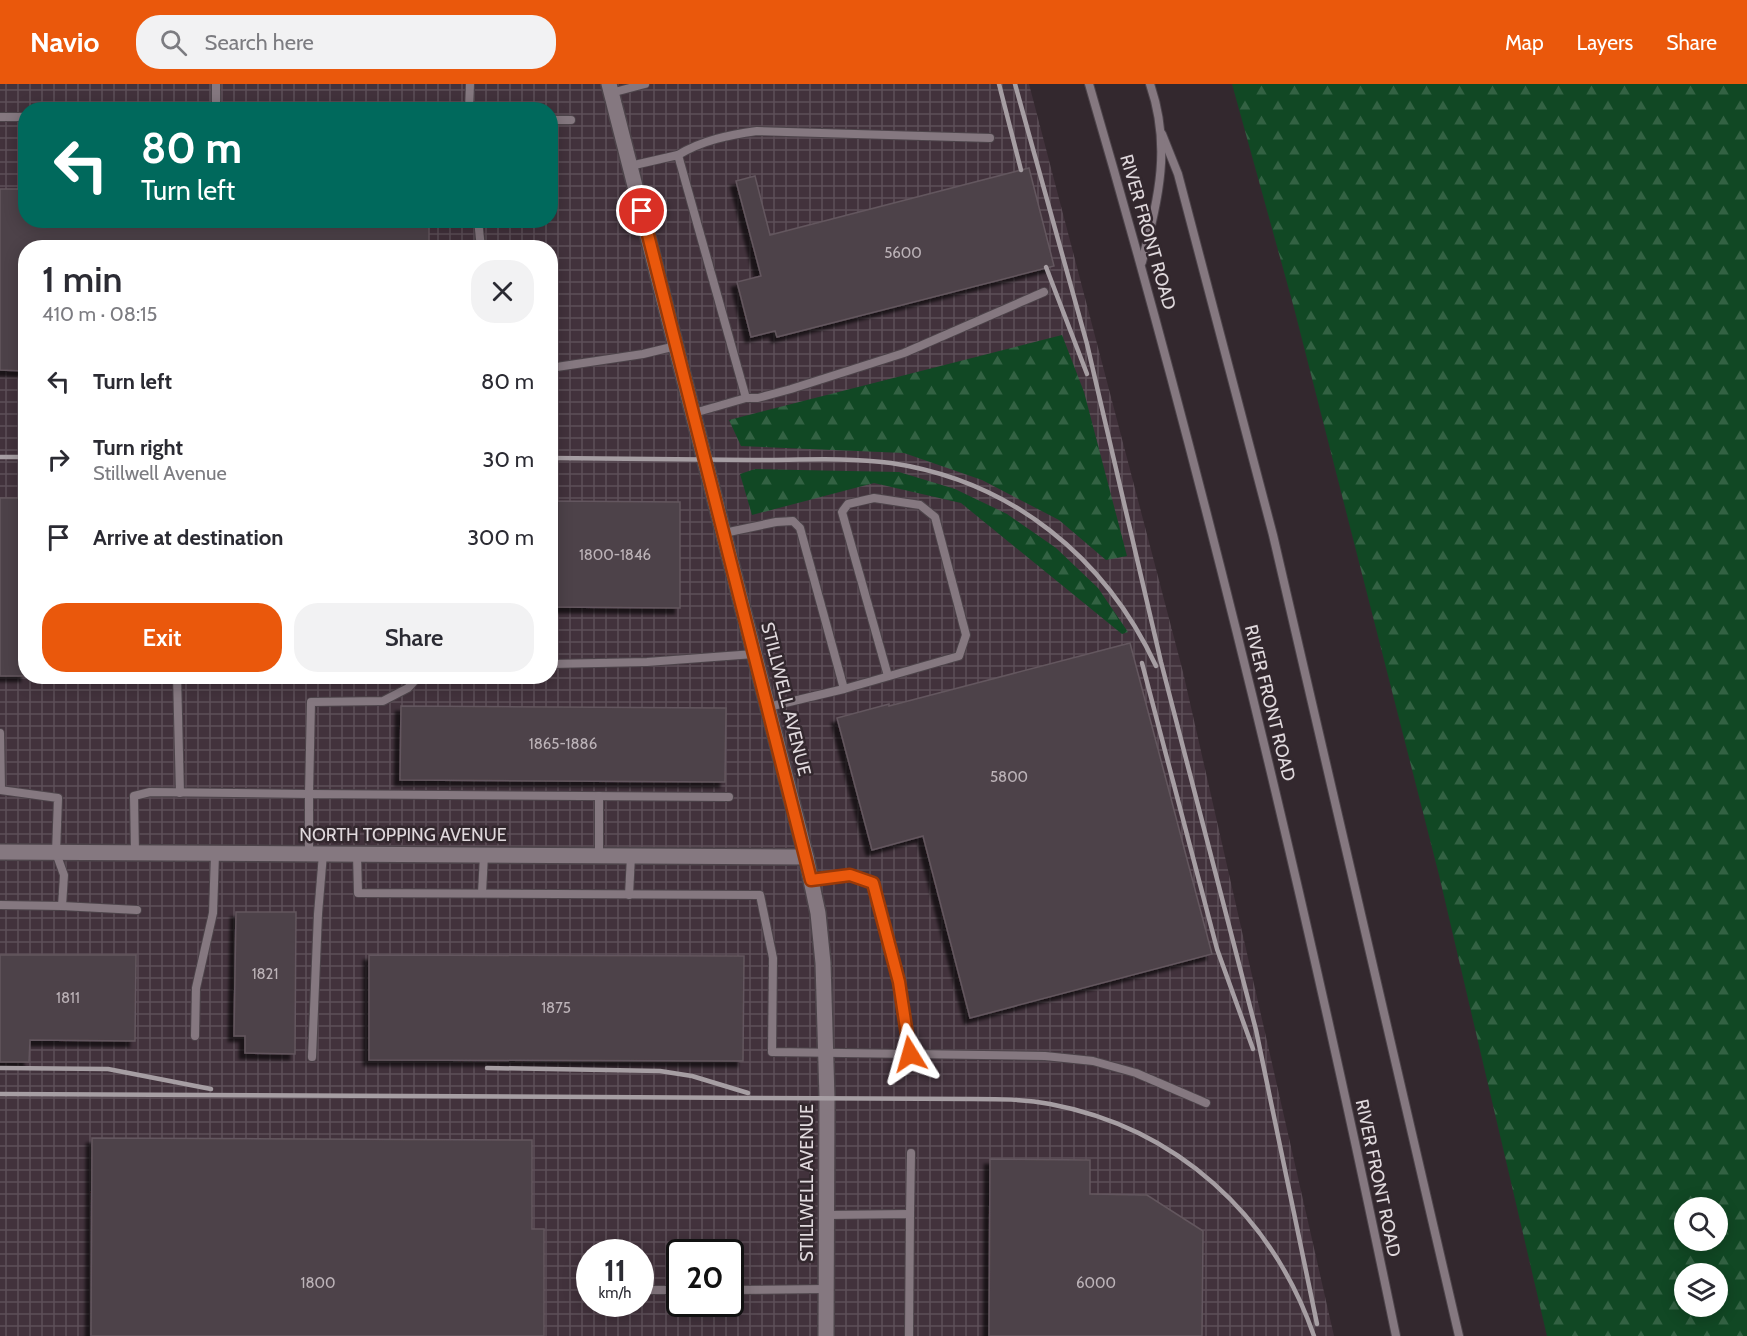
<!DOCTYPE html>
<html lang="en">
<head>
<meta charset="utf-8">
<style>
  body { margin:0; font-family:Cabin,sans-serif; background:#f2f2f3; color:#2b2b33; height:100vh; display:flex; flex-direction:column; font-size:22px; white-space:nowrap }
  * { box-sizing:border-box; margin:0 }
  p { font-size:20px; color:#7c7c81 }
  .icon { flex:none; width:33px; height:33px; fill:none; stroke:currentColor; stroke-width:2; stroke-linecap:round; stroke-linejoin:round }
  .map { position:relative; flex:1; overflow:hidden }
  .side { position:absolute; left:18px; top:156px; width:540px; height:444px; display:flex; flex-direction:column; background:#fff; border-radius:24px; box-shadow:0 3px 15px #0003 }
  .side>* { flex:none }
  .hud { position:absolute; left:18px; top:18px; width:540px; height:126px; border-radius:24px; box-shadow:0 3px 15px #0003; background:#00695c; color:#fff; overflow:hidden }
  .tools { position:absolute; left:1674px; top:1113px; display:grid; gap:12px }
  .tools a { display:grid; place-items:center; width:54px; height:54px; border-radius:50%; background:#fff; box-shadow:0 3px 15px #0003; font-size:30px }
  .speed { position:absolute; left:576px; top:1155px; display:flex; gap:12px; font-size:30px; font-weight:700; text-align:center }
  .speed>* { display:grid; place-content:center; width:78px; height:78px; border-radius:50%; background:#fff; box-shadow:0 3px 15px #0003; line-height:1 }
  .speed small { font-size:15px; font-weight:400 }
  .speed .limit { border:3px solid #111; border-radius:9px; background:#fff; color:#111 }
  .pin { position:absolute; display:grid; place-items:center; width:51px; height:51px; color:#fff; margin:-26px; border:3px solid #fff; border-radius:50%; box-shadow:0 2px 6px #0007 }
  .me { position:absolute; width:66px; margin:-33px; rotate:352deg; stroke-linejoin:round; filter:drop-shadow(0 0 4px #0008) }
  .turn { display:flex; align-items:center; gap:21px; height:126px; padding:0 24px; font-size:27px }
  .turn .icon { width:78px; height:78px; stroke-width:2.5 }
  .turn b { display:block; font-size:42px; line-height:51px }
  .round { display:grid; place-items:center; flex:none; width:63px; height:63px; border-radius:24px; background:#f2f2f3 }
  .head { display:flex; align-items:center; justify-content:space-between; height:102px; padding:0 24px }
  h1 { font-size:36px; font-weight:600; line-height:45px }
  .action { display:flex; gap:12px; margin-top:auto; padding:12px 24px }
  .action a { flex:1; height:69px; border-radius:24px; background:#ea580c; color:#fff; font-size:24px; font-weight:600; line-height:69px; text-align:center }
  .action a+a { background:#f2f2f3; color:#2b2b33 }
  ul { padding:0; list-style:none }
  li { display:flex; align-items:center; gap:18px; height:78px; padding:0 24px }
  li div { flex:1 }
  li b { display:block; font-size:22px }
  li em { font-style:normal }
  header { display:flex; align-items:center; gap:36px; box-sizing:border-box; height:84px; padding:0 30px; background:#ea580c; color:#fff }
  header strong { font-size:28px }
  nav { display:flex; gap:33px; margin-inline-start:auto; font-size:21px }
  .search { width:420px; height:54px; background:#f2f2f3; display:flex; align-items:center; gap:15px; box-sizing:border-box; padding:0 21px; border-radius:24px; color:#7c7c81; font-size:22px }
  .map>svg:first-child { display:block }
  .industrial { fill:url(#industrial-grid); fill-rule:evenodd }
  .forest { fill:url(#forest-firs); fill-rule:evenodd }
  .building { fill:#4e4249; stroke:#63575e; stroke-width:1.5; filter:url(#shadow) }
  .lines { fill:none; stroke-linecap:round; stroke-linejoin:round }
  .lane-casing { stroke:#4d444a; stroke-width:10 }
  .street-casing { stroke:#4d444a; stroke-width:18 }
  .lane { stroke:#857880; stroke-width:8 }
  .street { stroke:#857880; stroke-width:15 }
  .rail { stroke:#a69ea3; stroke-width:4.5 }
  .route-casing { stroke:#983908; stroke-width:15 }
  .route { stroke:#ea580c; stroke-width:10 }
  .labels { text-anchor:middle; stroke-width:5; stroke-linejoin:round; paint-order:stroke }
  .number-label { font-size:15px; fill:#bcb3b8 }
  .street-label { font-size:18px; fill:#e0d9dd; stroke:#33282e }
</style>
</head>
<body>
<header>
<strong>Navio</strong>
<div class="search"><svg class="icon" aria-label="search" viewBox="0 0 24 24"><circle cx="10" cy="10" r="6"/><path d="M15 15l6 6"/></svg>Search here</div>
<nav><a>Map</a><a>Layers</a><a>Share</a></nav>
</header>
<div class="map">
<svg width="1747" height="1252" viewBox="0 0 1747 1252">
  <defs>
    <pattern id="industrial-grid" width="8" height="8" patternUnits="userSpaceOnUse" patternTransform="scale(1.5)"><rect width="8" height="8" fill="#42323c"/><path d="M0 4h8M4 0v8" fill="none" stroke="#5d4f58"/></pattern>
    <pattern id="forest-firs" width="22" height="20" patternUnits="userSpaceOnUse" patternTransform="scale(1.5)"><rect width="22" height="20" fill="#114824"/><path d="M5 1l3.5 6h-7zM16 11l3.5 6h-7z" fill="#336243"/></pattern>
    <filter id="shadow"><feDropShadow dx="-5.5" dy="5.5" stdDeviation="1.5" flood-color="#0009"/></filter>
  </defs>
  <rect width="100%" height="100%" fill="#33282e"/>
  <path class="industrial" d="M 0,0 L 1029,0 L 1183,588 L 1334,1252 L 0,1252 ZM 26,26 L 550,26 L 550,136 L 26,136 ZM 26,164 L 550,164 L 550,592 L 26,592 ZM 590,1168 L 640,1168 L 640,1220 L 590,1220 ZM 680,1168 L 730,1168 L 730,1220 L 680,1220 Z"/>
  <g class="forest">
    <path d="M 1232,0 L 1747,0 L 1747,1252 L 1547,1252 L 1439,791 L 1294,224 ZM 1684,1124 L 1718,1124 L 1718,1156 L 1684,1156 ZM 1684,1190 L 1718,1190 L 1718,1222 L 1684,1222 Z"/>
    <path d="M 1062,251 L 1084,308 L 1127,472 L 1106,476 L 1059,436 L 982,396 L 904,369 L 741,362 L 729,336 Z"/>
    <path d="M 755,385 L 899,388 L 955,405 L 1007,430 L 1056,464 L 1098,504 L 1128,548 L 1122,550 L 961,419 L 874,399 L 752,431 L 740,390 Z"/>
  </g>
  <g class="building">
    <path d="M 1029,84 L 1054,182 L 777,253 L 775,247 L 751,253 L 737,198 L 761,192 L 736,97 L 755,92 L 770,151 Z"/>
    <path d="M 0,105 L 26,105 L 26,136 L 429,136 L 429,164 L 26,164 L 26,287 L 0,286 Z"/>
    <rect x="0" y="414" width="26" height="178"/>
    <path d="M 550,417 L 680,418 L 680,524 L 550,523 Z"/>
    <path d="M 1130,559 L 1212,870 L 970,934 L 923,752 L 872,766 L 837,634 L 889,620 L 889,622 Z"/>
    <path d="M 401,622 L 726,624 L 725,698 L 400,696 Z"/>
    <path d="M 236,828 L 296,828 L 295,970 L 245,969 L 245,952 L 234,952 Z"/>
    <path d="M 0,871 L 136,871 L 135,957 L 30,956 L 29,978 L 0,978 Z"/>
    <path d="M 369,871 L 744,872 L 743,977 L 369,976 Z"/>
    <path d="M 92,1054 L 532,1056 L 532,1145 L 544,1145 L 544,1252 L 91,1252 Z"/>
    <path d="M 990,1075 L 1090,1076 L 1090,1110 L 1147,1111 L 1203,1147 L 1202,1252 L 989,1252 Z"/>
  </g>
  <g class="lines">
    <g class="lane-casing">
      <g id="lane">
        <path d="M 1089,0 C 1210,413 1309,831 1396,1252"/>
        <path d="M 611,9 L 645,0"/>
        <path d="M 216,26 L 216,0"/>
        <path d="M 469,26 L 470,0"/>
        <path d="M 0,33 L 26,33"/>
        <path d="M 550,36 L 571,36"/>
        <path d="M 1162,50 L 1178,90 L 1273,451 L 1459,1252"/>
        <path d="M 678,71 C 703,56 729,51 757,47 L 990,54"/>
        <path d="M 630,82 L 678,71 L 746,314 L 694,329"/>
        <path d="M 478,136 L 481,164"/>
        <path d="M 1142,178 C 1158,115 1172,64 1150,0"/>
        <path d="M 550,284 L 643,270 L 676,262"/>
        <path d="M 746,314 L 758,314 L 791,305 L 904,269 L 1044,208"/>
        <path d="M 724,449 L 776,438 L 793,437 L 800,444 L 844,605 L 768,623"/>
        <path d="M 550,580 L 647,578 L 754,570"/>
        <path d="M 177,592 L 180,709"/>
        <path d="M 844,605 L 959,572 L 966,551 L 935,433 L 920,421 L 874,414 L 848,420 L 842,428 L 888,592"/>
        <path d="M 0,649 L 1,706"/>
        <path d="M 0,706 L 58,714 L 56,769 L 64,791 L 62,822 L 0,821"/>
        <path d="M 135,769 L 134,712 L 150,708 L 309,710 L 311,618 L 383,617 L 408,604 L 419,592"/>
        <path d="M 309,770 L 309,710 L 729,713"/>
        <path d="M 357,771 L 358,809 L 760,811 L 773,874 L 772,968 L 1045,972 L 1093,977 L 1136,989 L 1206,1019"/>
        <path d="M 599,772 L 599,712"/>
        <path d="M 811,796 L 850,791 L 873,799 L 899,898 L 910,970"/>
        <path d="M 482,809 L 484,771"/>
        <path d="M 629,811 L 631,772"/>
        <path d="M 62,822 L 137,826"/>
        <path d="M 195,952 L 196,904 L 213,829 L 215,770"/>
        <path d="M 312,973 L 318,830 L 323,770"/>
        <path d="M 910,1130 L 911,1069"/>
        <path d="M 826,1131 L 910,1130 L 909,1252"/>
        <path d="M 640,1206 L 680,1206"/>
        <path d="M 730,1206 L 826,1205"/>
      </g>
    </g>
    <g class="street-casing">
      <g id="street">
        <path d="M 609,0 L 806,773 L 818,829 L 823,879 L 827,1014 L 826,1252"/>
        <path d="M 0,768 L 806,773"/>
      </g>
    </g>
    <use href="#lane" class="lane"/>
    <use href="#street" class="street"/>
    <g class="rail">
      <path d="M 999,0 L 1021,86"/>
      <path d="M 1015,0 L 1087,260 L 1161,578 L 1256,946 L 1317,1240"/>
      <path d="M 1046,183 L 1087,290"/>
      <path d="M 0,373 L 26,373"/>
      <path d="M 550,374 C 619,375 687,375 755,376 C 800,376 846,373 891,379 C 1012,397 1105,473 1156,582"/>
      <path d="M 1142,579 L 1217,865 L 1253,965"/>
      <path d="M 0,984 L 108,985 L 211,1005"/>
      <path d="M 487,984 L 660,987 L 692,992 L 748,1009"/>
      <path d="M 0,1010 L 973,1015 C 998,1015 1024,1015 1050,1020 C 1177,1044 1272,1131 1314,1252"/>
    </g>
  </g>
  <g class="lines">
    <g class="route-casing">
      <path id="route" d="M 642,127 L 811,796 L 850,791 L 873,799 L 899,898 L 910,970"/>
    </g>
    <use href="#route" class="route"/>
  </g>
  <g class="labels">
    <g class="number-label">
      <text x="903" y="174">5600</text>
      <text x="615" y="476">1800-1846</text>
      <text x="563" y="665">1865-1886</text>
      <text x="1009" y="698">5800</text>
      <text x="265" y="895">1821</text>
      <text x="68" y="919">1811</text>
      <text x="556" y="929">1875</text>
      <text x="318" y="1204">1800</text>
      <text x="1096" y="1204">6000</text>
    </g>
    <g class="street-label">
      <text transform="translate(1148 148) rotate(74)" y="6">RIVER FRONT ROAD</text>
      <text transform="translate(786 615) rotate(76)" y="6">STILLWELL AVENUE</text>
      <text transform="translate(1270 619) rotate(76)" y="6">RIVER FRONT ROAD</text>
      <text x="403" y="757">NORTH TOPPING AVENUE</text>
      <text transform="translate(1378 1094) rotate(78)" y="6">RIVER FRONT ROAD</text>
      <text transform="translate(807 1099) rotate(-90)" y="6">STILLWELL AVENUE</text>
    </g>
  </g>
</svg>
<div class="tools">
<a><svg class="icon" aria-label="search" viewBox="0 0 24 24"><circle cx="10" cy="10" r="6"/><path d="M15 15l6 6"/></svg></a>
<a><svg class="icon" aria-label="layers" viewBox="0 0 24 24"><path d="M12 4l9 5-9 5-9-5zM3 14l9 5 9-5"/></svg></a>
</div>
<div class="speed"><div>11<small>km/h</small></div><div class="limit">20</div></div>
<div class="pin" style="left:642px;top:127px;background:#d93025"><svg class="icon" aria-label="arrive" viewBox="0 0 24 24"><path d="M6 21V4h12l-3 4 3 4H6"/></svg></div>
<svg class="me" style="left:910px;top:970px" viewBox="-20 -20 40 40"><path d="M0-17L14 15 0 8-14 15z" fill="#ea580c" stroke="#fff" stroke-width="4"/></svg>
<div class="hud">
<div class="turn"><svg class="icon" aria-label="left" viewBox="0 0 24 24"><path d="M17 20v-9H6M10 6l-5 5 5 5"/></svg><div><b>80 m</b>Turn left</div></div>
</div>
<section class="side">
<div class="head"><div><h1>1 min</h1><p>410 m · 08:15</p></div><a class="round"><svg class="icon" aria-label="close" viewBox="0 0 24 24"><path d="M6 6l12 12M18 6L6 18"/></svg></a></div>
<ul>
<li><svg class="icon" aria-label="left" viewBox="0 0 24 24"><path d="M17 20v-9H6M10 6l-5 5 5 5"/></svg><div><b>Turn left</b></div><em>80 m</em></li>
<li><svg class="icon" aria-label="right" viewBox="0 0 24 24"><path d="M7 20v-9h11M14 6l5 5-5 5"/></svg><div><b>Turn right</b><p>Stillwell Avenue</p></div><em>30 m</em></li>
<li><svg class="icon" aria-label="arrive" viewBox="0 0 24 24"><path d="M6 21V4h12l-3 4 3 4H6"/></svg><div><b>Arrive at destination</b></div><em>300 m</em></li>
</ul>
<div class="action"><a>Exit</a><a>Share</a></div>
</section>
</div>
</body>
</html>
